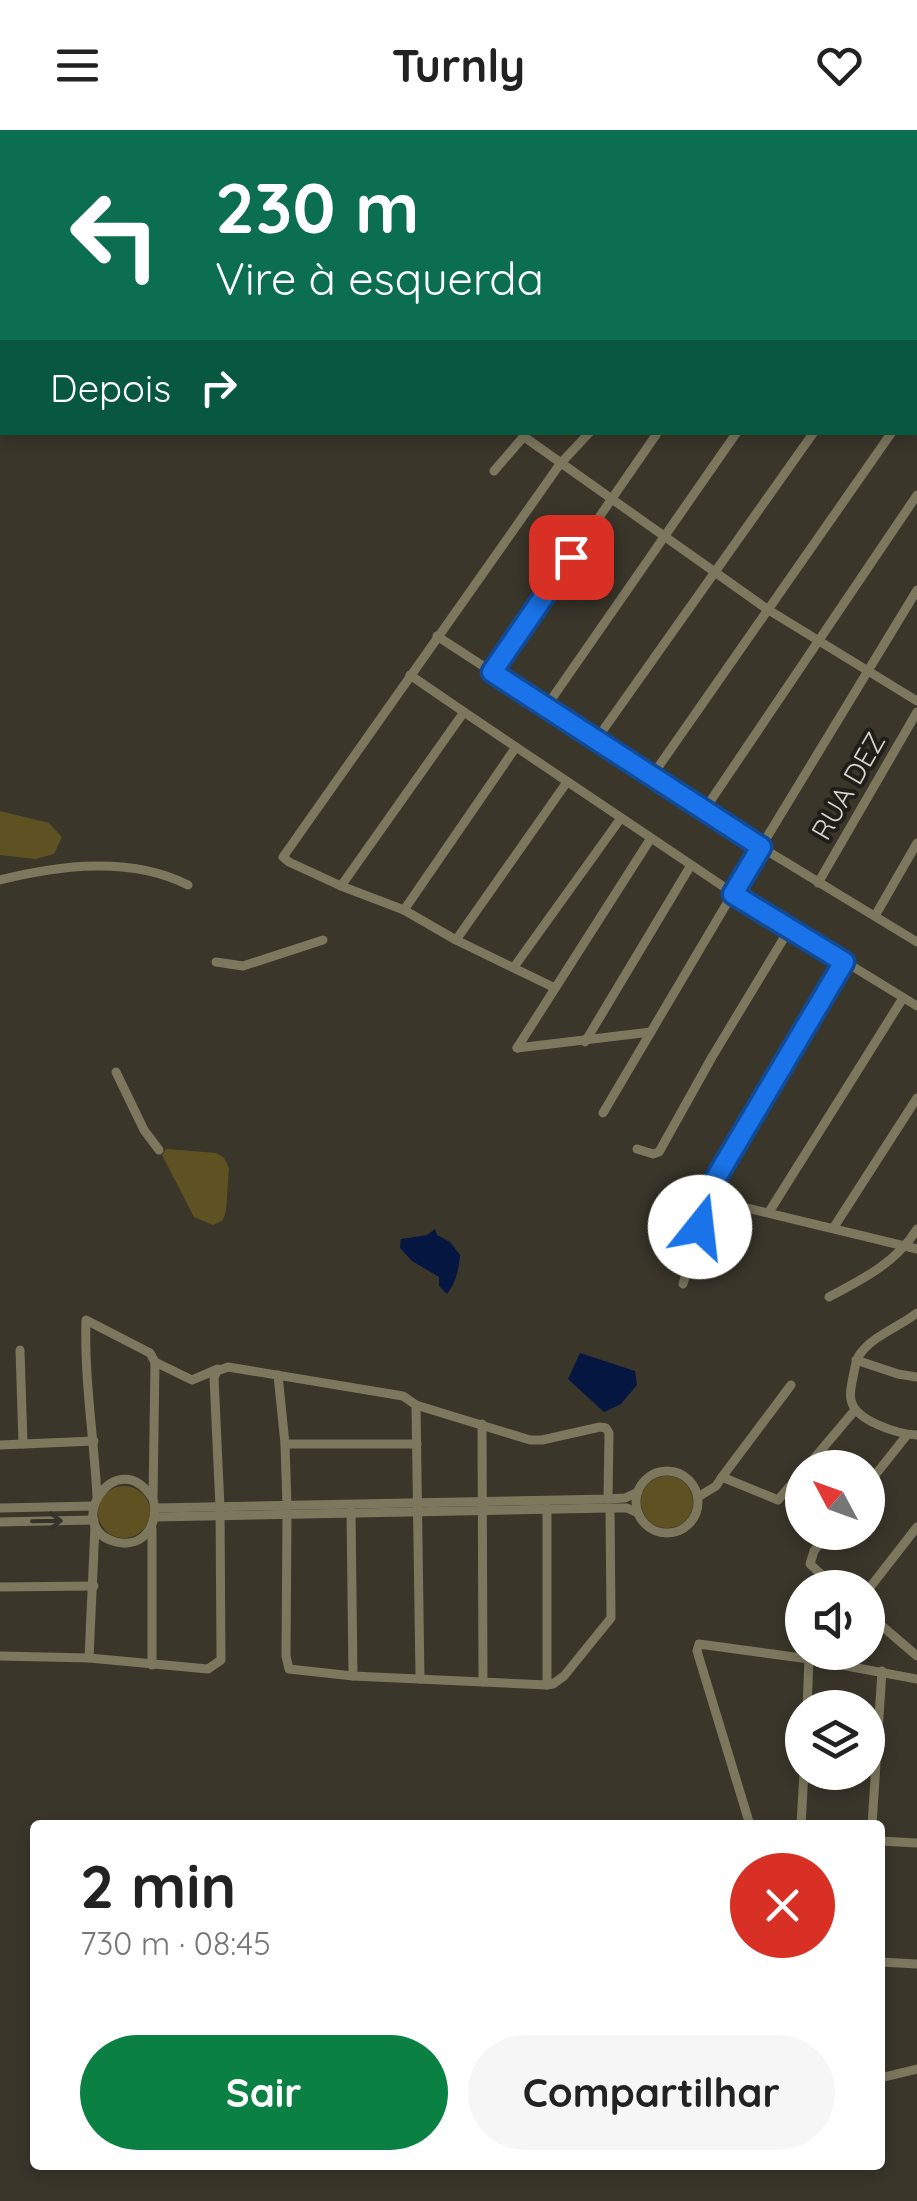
<!DOCTYPE html>
<html lang="pt">
<head>
<meta charset="utf-8">
<style>
  body { margin:0; font-family:Quicksand,sans-serif; background:#f6f6f6; color:#222; height:100vh; display:flex; flex-direction:column; font-size:38px; white-space:nowrap }
  * { box-sizing:border-box; margin:0 }
  p { font-size:32px; color:#767676 }
  .icon { flex:none; width:55px; height:55px; fill:none; stroke:currentColor; stroke-width:2; stroke-linecap:round; stroke-linejoin:round }
  .map { position:relative; flex:1; overflow:hidden }
  .details { position:absolute; left:30px; top:1690px; width:855px; height:350px; display:flex; flex-direction:column; background:#fff; border-radius:10px; box-shadow:0 5px 15px #0003 }
  .details>* { flex:none }
  .top-card { position:absolute; left:0px; top:0px; width:918px; height:305px; box-shadow:0 5px 15px #0003; background:#0b6e4f; color:#fff; overflow:hidden }
  .needle { width:65px; rotate:311deg }
  .buttons { position:absolute; left:785px; top:1320px; display:grid; gap:20px }
  .buttons a { display:grid; place-items:center; width:100px; height:100px; border-radius:50%; background:#fff; box-shadow:0 5px 15px #0003; font-size:50px }
  .pin { position:absolute; display:grid; place-items:center; width:85px; height:85px; color:#fff; margin:-42px; border-radius:20px; box-shadow:0 5px 15px #0006 }
  .me { position:absolute; width:110px; margin:-55px; rotate:16deg; stroke-linejoin:round; filter:drop-shadow(0 0 8px #0008) }
  .turn { display:flex; align-items:center; gap:35px; height:210px; padding:0 50px; font-size:45px }
  .turn .icon { width:130px; height:130px; stroke-width:2.5 }
  .turn b { display:block; font-size:70px; line-height:85px }
  .then { display:flex; align-items:center; height:95px; padding:0 50px; background:#0003; gap:20px; font-size:38px }
  .round { display:grid; place-items:center; flex:none; width:105px; height:105px; border-radius:52px; background:#f6f6f6 }
  .summary { display:flex; align-items:center; justify-content:space-between; height:170px; padding:0 50px }
  h1 { font-size:60px; font-weight:700; line-height:75px }
  .cta { display:flex; gap:20px; margin-top:auto; padding:20px 50px }
  .cta a { flex:1; height:115px; border-radius:60px; background:#0b8043; color:#fff; font-size:40px; font-weight:700; line-height:115px; text-align:center }
  .cta a+a { background:#f6f6f6; color:#222 }
  header { display:flex; justify-content:space-between; align-items:center; height:130px; padding:0 50px; background:#fff; font-size:45px; font-weight:700 }
  .map>svg:first-child { display:block }
  .green { fill:#5f5222 }
  .water { fill:#051741 }
  .lines { fill:none; stroke-linecap:round; stroke-linejoin:round }
  .minor { stroke:#7d775e; stroke-width:9 }
  .oneway { stroke:#36342a }
  .route-casing { stroke:#114b97; stroke-width:25 }
  .route { stroke:#1a73e8; stroke-width:18 }
  .labels { text-anchor:middle; stroke-width:8; stroke-linejoin:round; paint-order:stroke }
  .street-label { font-size:28px; fill:#d8d6ce; stroke:#1f1e18 }
</style>
</head>
<body>
<header><svg class="icon" aria-label="menu" viewBox="0 0 24 24"><path d="M4 6h16M4 12h16M4 18h16"/></svg>Turnly<svg class="icon" aria-label="heart" viewBox="0 0 24 24"><path d="M12 20l-8-8c-3-5 5-10 8-4 3-6 11-1 8 4z"/></svg></header>
<div class="map">
<svg width="917" height="2071" viewBox="0 0 917 2071">
  <rect width="100%" height="100%" fill="#3a362a"/>
  <g class="green">
    <path d="M 0,0 L 185,0 L 186,2 L 2,2 L 2,105 L 0,107 Z"/>
    <path d="M 0,681 L 49,693 L 62,707 L 54,724 L 36,729 L 0,725 Z"/>
    <path d="M 166,1019 L 216,1023 L 224,1028 L 229,1038 L 226,1081 L 223,1090 L 213,1095 L 194,1087 L 162,1025 Z"/>
    <circle cx="667" cy="1372" r="26"/>
    <circle cx="124" cy="1382" r="26"/>
  </g>
  <g class="water">
    <path d="M 435,1099 L 437,1105 L 450,1112 L 460,1125 C 459,1138 456,1153 447,1164 L 439,1156 L 439,1147 L 412,1131 L 400,1118 L 401,1109 L 427,1105 Z"/>
    <path d="M 580,1223 L 635,1241 L 637,1255 L 621,1274 L 604,1282 L 568,1249 Z"/>
  </g>
  <g class="lines">
    <g class="minor">
      <path d="M 441,0 L 446,2"/>
      <path d="M 711,0 L 712,2"/>
      <path d="M 490,2 L 490,0"/>
      <path d="M 565,2 L 566,0"/>
      <path d="M 915,197 L 917,199"/>
      <path d="M 915,232 L 917,233"/>
      <path d="M 915,270 L 917,268"/>
      <path d="M 523,306 L 767,479 L 917,571"/>
      <path d="M 494,341 L 525,305"/>
      <path d="M 437,506 L 761,717 L 917,812"/>
      <path d="M 492,542 L 658,302"/>
      <path d="M 546,577 L 737,302"/>
      <path d="M 464,582 L 733,763 L 917,460"/>
      <path d="M 596,610 L 814,302"/>
      <path d="M 652,646 L 892,302"/>
      <path d="M 705,679 L 917,365"/>
      <path d="M 0,750 C 60,735 131,726 188,755"/>
      <path d="M 818,753 L 917,582"/>
      <path d="M 341,756 L 464,582 L 410,545"/>
      <path d="M 404,780 L 516,617"/>
      <path d="M 875,786 L 917,713"/>
      <path d="M 456,810 L 567,652"/>
      <path d="M 216,832 L 243,836 L 323,810"/>
      <path d="M 845,832 L 709,1058 L 709,1069 L 917,1119"/>
      <path d="M 514,837 L 621,688"/>
      <path d="M 555,858 L 456,810 L 404,780 L 341,756 L 289,732 L 283,727 L 560,334 L 590,302"/>
      <path d="M 585,912 L 691,735"/>
      <path d="M 517,918 L 651,708"/>
      <path d="M 517,918 L 651,902"/>
      <path d="M 116,942 L 144,1000 L 159,1020"/>
      <path d="M 603,983 L 733,763 L 917,876"/>
      <path d="M 637,1019 L 653,1024 L 659,1022 L 712,927 L 790,798"/>
      <path d="M 769,1082 L 903,868"/>
      <path d="M 834,1097 L 917,968"/>
      <path d="M 683,1154 L 709,1069"/>
      <path d="M 829,1167 C 863,1149 897,1132 917,1099"/>
      <path d="M 917,1183 C 899,1197 874,1205 860,1224 C 855,1231 855,1239 853,1247 C 852,1254 849,1262 851,1270 C 855,1291 898,1304 917,1305"/>
      <path d="M 20,1220 L 23,1314"/>
      <path d="M 856,1230 L 898,1244 L 917,1247"/>
      <path d="M 278,1245 L 285,1314 L 287,1376"/>
      <path d="M 416,1275 L 420,1549"/>
      <path d="M 482,1294 L 483,1552"/>
      <path d="M 285,1314 L 417,1314"/>
      <path d="M 0,1315 L 94,1311"/>
      <path d="M 806,1338 L 855,1280"/>
      <circle cx="667" cy="1372" r="31"/>
      <path d="M 722,1347 L 791,1255"/>
      <path d="M 868,1354 L 907,1305"/>
      <path d="M 97,1366 C 94,1308 84,1249 86,1190 L 150,1223 L 155,1232 L 192,1250 L 218,1239"/>
      <path d="M 698,1367 L 716,1356 L 722,1347 L 778,1370 L 802,1342"/>
      <path d="M 153,1369 C 117,1311 61,1398 116,1412 C 144,1419 160,1393 153,1369 L 155,1232"/>
      <path d="M 0,1378 L 93,1376"/>
      <path d="M 156,1378 L 608,1369 L 625,1368 L 638,1362"/>
      <path d="M 351,1382 L 353,1546"/>
      <path d="M 287,1384 L 286,1526 L 289,1539 L 353,1546 L 547,1555 L 553,1554 L 564,1546 L 611,1488 L 610,1378"/>
      <path d="M 156,1387 L 610,1378 L 627,1378 L 638,1383"/>
      <path d="M 0,1392 L 94,1390"/>
      <path d="M 152,1399 L 152,1535"/>
      <path d="M 829,1402 L 814,1421 L 810,1434 L 836,1458"/>
      <path d="M 0,1457 L 94,1456"/>
      <path d="M 868,1460 L 917,1397"/>
      <path d="M 868,1484 L 917,1526"/>
      <path d="M 0,1526 L 89,1528 L 208,1539 L 221,1530 L 220,1377 L 214,1248 L 217,1241 L 228,1237 L 403,1266 L 416,1275 L 530,1310 L 542,1310 L 600,1297 L 606,1298 L 609,1303 L 608,1369"/>
      <path d="M 89,1528 L 95,1396"/>
      <path d="M 547,1555 L 547,1378"/>
      <path d="M 807,1578 L 809,1529"/>
      <path d="M 750,1695 L 697,1521 L 699,1514 L 809,1529 L 917,1549"/>
      <path d="M 801,1695 L 804,1642"/>
      <path d="M 872,1695 L 882,1541"/>
      <path d="M 880,1711 L 917,1713"/>
      <path d="M 880,1832 L 917,1834"/>
      <path d="M 880,1948 L 917,1939"/>
    </g>
  </g>
  <defs><path id="oneway-shaft" d="M-6 0H5M1.5-3L5.5 0L1.5 3" fill="none" stroke-width="1.6" stroke-linecap="round" stroke-linejoin="round" transform="scale(2.5)"/></defs>
  <use class="oneway" href="#oneway-shaft" transform="translate(47 1391) rotate(-1)"/>
  <g class="lines">
    <g class="route-casing">
      <path id="route" d="M 571,427 L 492,542 L 761,717 L 733,764 L 844,832 L 710,1058 L 709,1069 L 700,1097"/>
    </g>
    <use href="#route" class="route"/>
  </g>
  <g class="labels">
    <g class="street-label">
      <text transform="translate(848 656) rotate(-60)" y="10">RUA DEZ</text>
    </g>
  </g>
</svg>
<div class="buttons">
<a><svg class="needle" viewBox="-14 -14 28 28"><path d="M0-13l5 13h-10z" fill="#e53935"/><path d="M0 13l5-13h-10z" fill="#767676"/></svg></a>
<a><svg class="icon" aria-label="sound" viewBox="0 0 24 24"><path d="M4 9h4l5-4v14l-5-4H4zM17 9q2 3 0 6"/></svg></a>
<a><svg class="icon" aria-label="layers" viewBox="0 0 24 24"><path d="M12 4l9 5-9 5-9-5zM3 14l9 5 9-5"/></svg></a>
</div>
<div class="pin" style="left:571px;top:427px;background:#d93025"><svg class="icon" aria-label="arrive" viewBox="0 0 24 24"><path d="M6 21V4h12l-3 4 3 4H6"/></svg></div>
<svg class="me" style="left:700px;top:1097px" viewBox="-20 -20 40 40"><circle r="19" fill="#fff"/><path d="M0-13L10 11 0 6-10 11z" fill="#1a73e8"/></svg>
<div class="top-card">
<div class="turn"><svg class="icon" aria-label="left" viewBox="0 0 24 24"><path d="M17 20v-9H6M10 6l-5 5 5 5"/></svg><div><b>230 m</b>Vire à esquerda</div></div>
<div class="then">Depois<svg class="icon" aria-label="right" viewBox="0 0 24 24"><path d="M7 20v-9h11M14 6l5 5-5 5"/></svg></div>
</div>
<section class="details">
<div class="summary"><div><h1>2 min</h1><p>730 m · 08:45</p></div><a class="round" style="background:#d93025;color:#fff"><svg class="icon" aria-label="close" viewBox="0 0 24 24"><path d="M6 6l12 12M18 6L6 18"/></svg></a></div>
<div class="cta"><a>Sair</a><a>Compartilhar</a></div>
</section>
</div>
</body>
</html>
